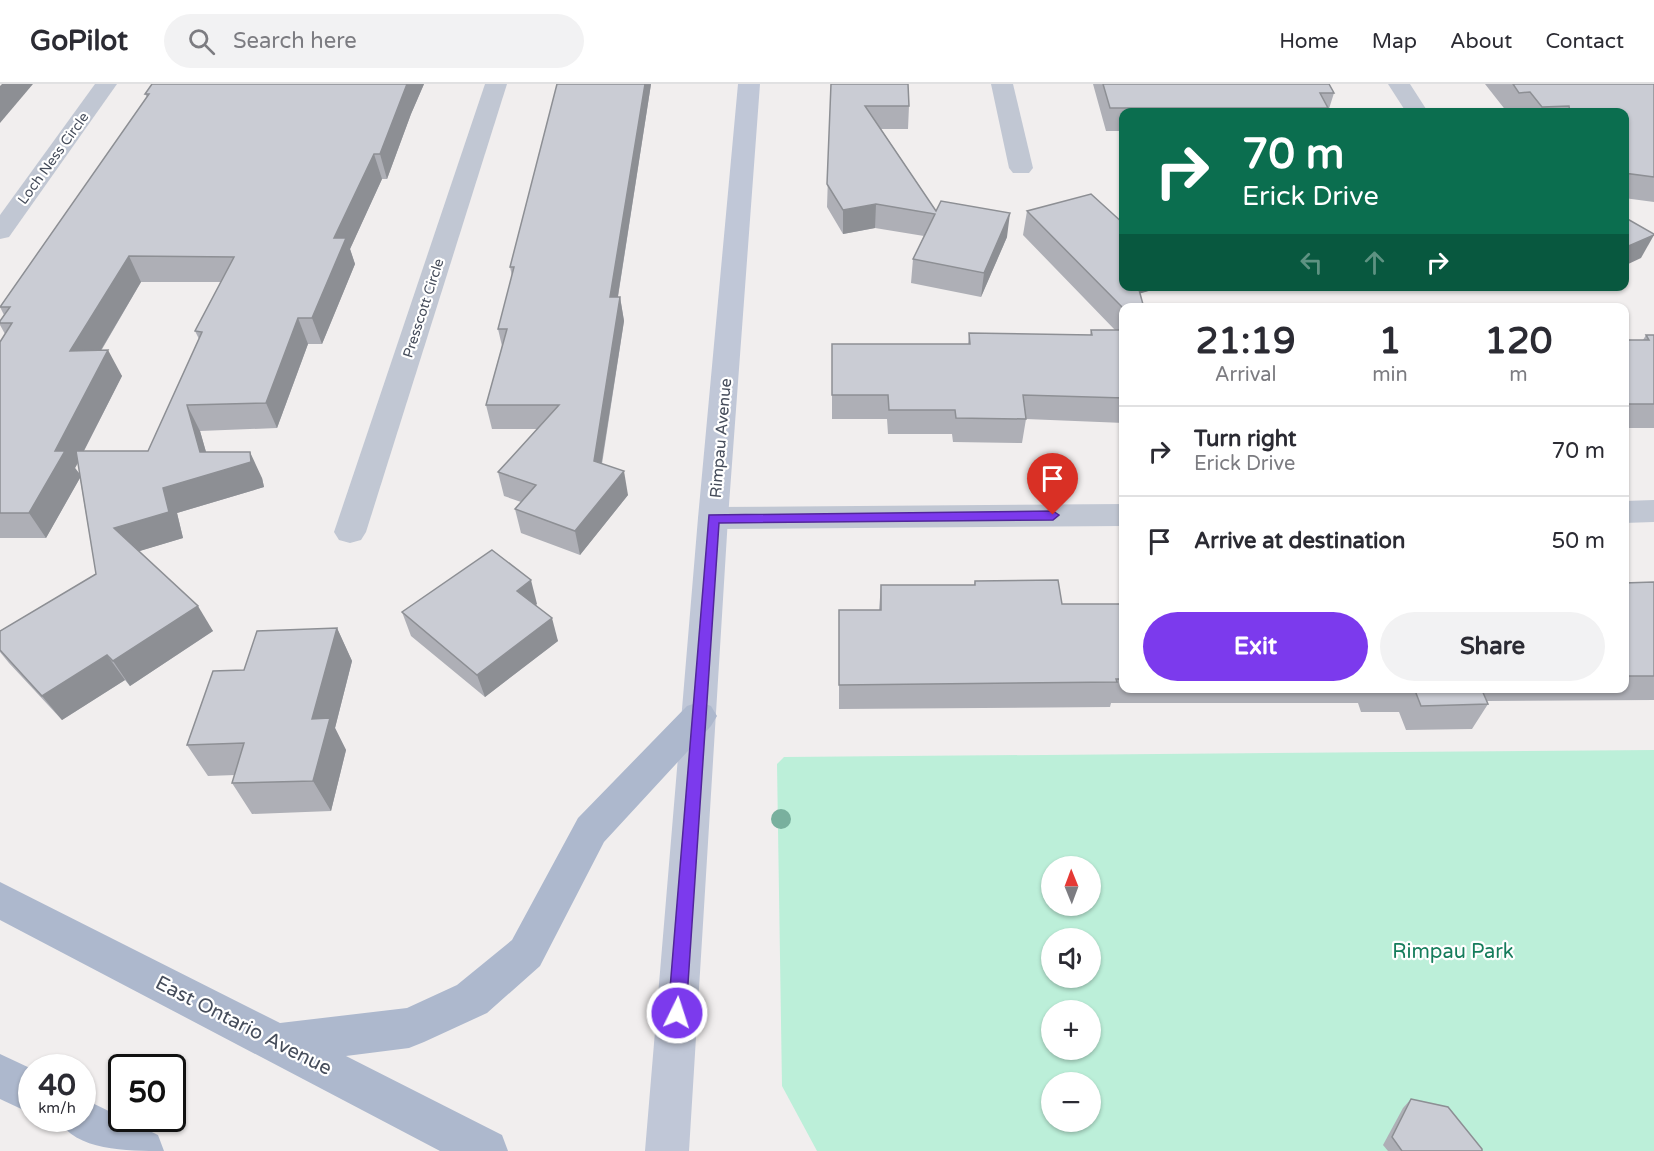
<!DOCTYPE html>
<html lang="en">
<head>
<meta charset="utf-8">
<style>
  body { margin:0; font-family:"Varela Round",sans-serif; background:#f2f2f3; color:#2b2b33; height:100vh; display:flex; flex-direction:column; font-size:22px; white-space:nowrap }
  * { box-sizing:border-box; margin:0 }
  p { font-size:20px; color:#7c7c81 }
  .icon { flex:none; width:33px; height:33px; fill:none; stroke:currentColor; stroke-width:2; stroke-linecap:round; stroke-linejoin:round }
  .map { position:relative; flex:1; overflow:hidden }
  .side { position:absolute; left:1119px; top:219px; width:510px; height:390px; display:flex; flex-direction:column; background:#fff; border-radius:12px; box-shadow:0 2px 4px #0004 }
  .side>* { flex:none }
  .banner { position:absolute; left:1119px; top:24px; width:510px; height:183px; border-radius:12px; box-shadow:0 2px 4px #0004; background:#0b6e4f; color:#fff; overflow:hidden }
  .needle { width:39px; rotate:359deg }
  .fabs { position:absolute; left:1041px; top:772px; display:grid; gap:12px }
  .fabs a { display:grid; place-items:center; width:60px; height:60px; border-radius:50%; background:#fff; box-shadow:0 2px 4px #0004; font-size:30px }
  .speed { position:absolute; left:18px; top:970px; display:flex; gap:12px; font-size:30px; font-weight:700; text-align:center }
  .speed>* { display:grid; place-content:center; width:78px; height:78px; border-radius:50%; background:#fff; box-shadow:0 2px 4px #0004; line-height:1 }
  .speed small { font-size:15px; font-weight:400 }
  .speed .limit { border:3px solid #111; border-radius:9px; background:#fff; color:#111 }
  .pin { position:absolute; display:grid; place-items:center; width:51px; height:51px; color:#fff; margin:-62px -26px; border-radius:50% 50% 50% 0; rotate:-45deg; box-shadow:0 0 6px #0007 }
  .pin .icon { rotate:45deg }
  .me { position:absolute; width:66px; margin:-33px; rotate:4deg; stroke-linejoin:round; filter:drop-shadow(0 0 4px #0008) }
  .turn { display:flex; align-items:center; gap:21px; height:126px; padding:0 24px; font-size:27px }
  .turn .icon { width:78px; height:78px; stroke-width:2.5 }
  .turn b { display:block; font-size:42px; line-height:51px }
  .lanes { display:flex; align-items:center; height:57px; padding:0 24px; background:#0003; justify-content:center; gap:30px; direction:ltr }
  .lanes .off { opacity:.35 }
  .eta { display:flex; justify-content:space-evenly; align-items:center; height:102px; text-align:center }
  .eta b { font-size:36px; font-weight:700; line-height:42px }
  .action { display:flex; gap:12px; margin-top:auto; padding:12px 24px }
  .action a { flex:1; height:69px; border-radius:36px; background:#7c3aed; color:#fff; font-size:24px; font-weight:700; line-height:69px; text-align:center }
  .action a+a { background:#f2f2f3; color:#2b2b33 }
  ul { padding:0; list-style:none }
  li { display:flex; align-items:center; gap:18px; height:90px; padding:0 24px; border-top:2px solid #e1e1e2 }
  li div { flex:1 }
  li b { display:block; font-size:22px }
  li em { font-style:normal }
  header { display:flex; align-items:center; gap:36px; box-sizing:border-box; height:84px; padding:0 30px; background:#fff; border-bottom:2px solid #e1e1e2 }
  header strong { font-size:28px }
  nav { display:flex; gap:33px; margin-inline-start:auto; font-size:21px }
  .search { width:420px; height:54px; background:#f2f2f3; display:flex; align-items:center; gap:15px; box-sizing:border-box; padding:0 21px; border-radius:33px; color:#7c7c81; font-size:22px }
  .map>svg:first-child { display:block }
  .green { fill:#bcefd9; fill-rule:evenodd }
  .lines { fill:none; stroke-linecap:round; stroke-linejoin:round }
  .minor { fill:#c1c7d3; fill-rule:evenodd }
  .secondary { fill:#c0c7d7; fill-rule:evenodd }
  .primary { fill:#adb8cd; fill-rule:evenodd }
  .tree { fill:#79b09e }
  .wall { fill:#aeafb6; fill-rule:evenodd }
  .shaded-wall { fill:#8d8f94 }
  .building { fill:#caccd4; stroke:#8d8f94; stroke-width:1.5 }
  .route { fill:#7c3aed; stroke:#51269a; stroke-width:1.5 }
  .labels { text-anchor:middle; stroke-width:4.5; stroke-linejoin:round; paint-order:stroke }
  .far-street-label { font-size:14px; fill:#464d5b; stroke:#fff }
  .street-label { font-size:16px; fill:#464d5b; stroke:#fff }
  .near-park-label { font-size:20px; fill:#167d5c; stroke:#fff }
  .near-street-label { font-size:20px; fill:#464d5b; stroke:#fff }
</style>
</head>
<body>
<header>
<strong>GoPilot</strong>
<div class="search"><svg class="icon" aria-label="search" viewBox="0 0 24 24"><circle cx="10" cy="10" r="6"/><path d="M15 15l6 6"/></svg>Search here</div>
<nav><a>Home</a><a>Map</a><a>About</a><a>Contact</a></nav>
</header>
<div class="map">
<svg width="1654" height="1067" viewBox="0 0 1654 1067">
  <rect width="100%" height="100%" fill="#f1eeee"/>
  <path class="green" d="M 1654,666 L 1654,1067 L 817,1067 L 782,1002 L 777,680 L 784,673 ZM 1052,783 L 1090,783 L 1090,822 L 1052,822 ZM 1052,855 L 1090,855 L 1090,894 L 1052,894 ZM 1052,927 L 1090,927 L 1090,966 L 1052,966 ZM 1052,999 L 1090,999 L 1090,1038 L 1052,1038 Z"/>
  <g class="lines">
    <g class="minor">
      <path d="M 95,0 L 117,0 L 9,153 L 0,155 L 0,131 Z"/>
      <path d="M 485,0 L 507,0 L 366,448 L 361,456 L 350,459 L 339,456 L 334,448 Z"/>
      <path d="M 991,0 L 1013,0 L 1033,84 L 1029,89 L 1013,89 L 1009,84 Z"/>
      <path d="M 1388,0 L 1410,0 L 1428,28 L 1406,28 Z"/>
      <path d="M 1654,416 L 1654,438 L 1624,439 L 1624,417 Z"/>
      <path d="M 1124,420 L 1124,442 L 713,445 L 702,442 L 698,434 L 702,426 L 713,423 Z"/>
    </g>
    <path class="secondary" d="M 738,0 L 760,0 L 728,434 L 689,1067 L 645,1067 L 698,434 Z"/>
    <g class="primary">
      <path d="M 699,618 L 711,622 L 717,632 L 711,642 L 604,758 L 540,882 L 487,929 L 424,958 L 409,964 L 346,972 L 502,1051 L 508,1067 L 440,1067 L 0,836 L 0,798 L 280,939 L 407,924 L 457,901 L 512,856 L 578,734 L 687,622 Z"/>
      <path d="M 0,970 L 32,985 L 32,1030 L 0,1015 Z"/>
      <path d="M 82,1014 L 158,1051 L 164,1067 C 127,1067 75,1067 58,1035 L 82,1035 Z"/>
    </g>
  </g>
  <circle class="tree" cx="781" cy="735" r="10"/>
  <g class="wall">
    <path d="M 152,0 L 424,0 L 411,30 L 387,95 L 382,95 L 350,165 L 355,180 L 322,260 L 308,260 L 277,344 L 200,347 L 206,368 L 262,394 L 264,403 L 177,429 L 183,454 L 139,467 L 213,547 L 130,602 L 125,596 L 62,636 L 9,579 L 0,568 L 0,547 L 96,490 L 80,394 L 46,454 L 0,454 L 0,258 L 5,250 L 0,241 L 0,237 L 4,231 L 0,223 L 147,13 L 145,10 ZM 141,198 L 221,198 L 195,247 L 199,255 L 148,367 L 84,367 L 122,292 L 101,267 ZM 78,379 L 80,390 L 75,384 Z"/>
    <path d="M 557,0 L 651,0 L 618,213 L 620,213 L 624,237 L 602,380 L 628,411 L 580,471 L 521,449 L 515,425 L 521,418 L 504,412 L 498,388 L 537,345 L 492,345 L 486,321 L 502,262 L 498,245 L 512,192 L 510,183 Z"/>
    <path d="M 831,0 L 909,22 L 908,45 L 881,45 L 936,127 L 1007,153 L 981,213 L 911,199 L 913,175 L 924,152 L 875,144 L 843,150 L 827,123 Z"/>
    <path d="M 1093,0 L 1329,0 L 1334,9 L 1328,28 L 1124,28 L 1124,47 L 1106,47 Z"/>
    <path d="M 1485,0 L 1654,0 L 1654,118 L 1624,114 L 1624,28 L 1507,28 Z"/>
    <path d="M 1027,127 L 1124,202 L 1160,202 L 1159,204 L 1140,209 L 1124,224 L 1124,339 L 1026,335 L 1022,359 L 953,358 L 952,350 L 888,350 L 887,335 L 832,335 L 832,260 L 968,260 L 969,249 L 1090,251 L 1091,246 L 1115,246 L 1023,151 Z"/>
    <path d="M 1646,251 L 1654,251 L 1654,344 L 1624,344 L 1624,256 L 1643,256 Z"/>
    <path d="M 975,497 L 1062,520 L 1124,520 L 1124,604 L 1624,604 L 1624,499 L 1654,498 L 1654,616 L 1487,617 L 1488,620 L 1472,645 L 1406,646 L 1399,628 L 1361,628 L 1358,619 L 1111,619 L 1110,623 L 839,625 L 839,526 L 879,526 L 881,501 L 974,501 Z"/>
    <path d="M 537,520 L 536,521 L 558,557 L 485,613 L 411,552 L 402,528 Z"/>
    <path d="M 337,544 L 352,577 L 335,644 L 346,666 L 331,727 L 252,730 L 232,699 L 235,691 L 208,692 L 187,661 Z"/>
    <path d="M 1411,1015 L 1482,1067 L 1388,1067 L 1383,1061 L 1403,1024 Z"/>
  </g>
  <g class="shaded-wall">
    <path d="M 2,0 L 33,0 L 0,39 L 0,2 Z"/>
    <path d="M 407,0 L 424,0 L 411,30 L 387,95 L 380,70 Z"/>
    <path d="M 645,0 L 651,0 L 614,237 L 610,213 Z"/>
    <path d="M 374,70 L 382,95 L 350,165 L 355,180 L 322,260 L 312,234 L 334,154 Z"/>
    <path d="M 876,120 L 875,144 L 843,150 L 843,126 Z"/>
    <path d="M 1010,129 L 1007,153 L 981,213 L 984,189 Z"/>
    <path d="M 1654,151 L 1641,174 L 1624,182 L 1624,164 Z"/>
    <path d="M 129,172 L 141,198 L 85,293 L 70,267 Z"/>
    <path d="M 1131,202 L 1160,202 L 1159,204 L 1128,213 Z"/>
    <path d="M 620,213 L 624,237 L 598,401 L 594,377 Z"/>
    <path d="M 298,234 L 308,260 L 277,344 L 266,319 Z"/>
    <path d="M 108,266 L 122,292 L 75,384 L 81,392 L 46,454 L 29,429 L 55,367 Z"/>
    <path d="M 187,321 L 200,347 L 212,389 L 250,368 L 262,394 L 264,403 L 177,429 L 183,454 L 130,470 L 114,444 L 163,404 Z"/>
    <path d="M 624,387 L 628,411 L 580,471 L 575,447 Z"/>
    <path d="M 531,496 L 537,520 L 523,530 L 517,507 Z"/>
    <path d="M 198,522 L 213,547 L 130,602 L 113,577 Z"/>
    <path d="M 552,534 L 558,557 L 485,613 L 477,591 Z"/>
    <path d="M 337,544 L 352,577 L 335,644 L 346,666 L 331,727 L 313,697 L 312,635 Z"/>
    <path d="M 107,571 L 125,596 L 62,636 L 42,612 Z"/>
  </g>
  <g class="building">
    <path d="M 152,0 L 407,0 L 380,70 L 374,70 L 334,154 L 346,154 L 312,234 L 298,234 L 266,319 L 187,321 L 200,368 L 250,368 L 251,378 L 163,404 L 169,428 L 114,444 L 198,522 L 113,577 L 107,571 L 42,612 L 0,566 L 0,547 L 96,490 L 76,367 L 148,367 L 202,248 L 195,247 L 234,173 L 129,172 L 70,267 L 108,266 L 55,367 L 65,367 L 29,429 L 0,429 L 0,258 L 12,239 L 0,239 L 0,237 L 10,223 L 0,223 L 149,10 L 145,10 Z"/>
    <path d="M 557,0 L 645,0 L 610,213 L 620,213 L 594,377 L 624,387 L 575,447 L 515,425 L 536,401 L 498,388 L 559,321 L 486,321 L 507,245 L 498,245 L 514,183 L 510,183 Z"/>
    <path d="M 831,0 L 908,0 L 909,22 L 865,22 L 936,127 L 941,117 L 1010,129 L 984,189 L 913,175 L 935,130 L 876,120 L 843,126 L 827,100 Z"/>
    <path d="M 1103,0 L 1329,0 L 1334,9 L 1320,9 L 1328,24 L 1110,24 Z"/>
    <path d="M 1513,0 L 1654,0 L 1654,93 L 1624,89 L 1624,28 L 1570,28 L 1569,22 L 1542,23 L 1530,8 L 1519,9 Z"/>
    <path d="M 1091,110 L 1124,140 L 1124,202 L 1138,202 L 1144,224 L 1124,224 L 1124,225 L 1027,127 Z"/>
    <path d="M 1624,133 L 1654,150 L 1654,151 L 1624,164 Z"/>
    <path d="M 1091,246 L 1124,246 L 1124,314 L 1023,311 L 1026,335 L 956,334 L 955,326 L 889,326 L 888,311 L 832,311 L 832,260 L 970,260 L 969,249 L 1092,251 Z"/>
    <path d="M 1646,251 L 1654,251 L 1654,320 L 1624,320 L 1624,256 L 1649,256 Z"/>
    <path d="M 492,466 L 531,496 L 517,507 L 552,534 L 477,591 L 402,528 Z"/>
    <path d="M 1058,496 L 1062,520 L 1124,520 L 1124,595 L 1116,595 L 1117,598 L 839,601 L 839,526 L 881,526 L 881,501 L 975,501 L 975,497 Z"/>
    <path d="M 1654,498 L 1654,592 L 1624,592 L 1624,499 Z"/>
    <path d="M 337,544 L 312,635 L 330,634 L 313,697 L 232,699 L 244,659 L 187,661 L 213,587 L 244,586 L 257,547 Z"/>
    <path d="M 1414,604 L 1481,604 L 1488,620 L 1421,622 Z"/>
    <path d="M 1411,1015 L 1448,1023 L 1482,1065 L 1482,1067 L 1402,1067 L 1392,1053 Z"/>
  </g>
  <path class="route" d="M 1053,427 L 1059,431 L 1053,436 L 719,439 L 686,929 L 683,935 L 677,938 L 671,935 L 668,929 L 709,431 Z"/>
  <g class="labels">
    <g class="far-street-label">
      <text transform="translate(53 74) rotate(-54)" y="5">Loch Ness Circle</text>
      <text transform="translate(423 224) rotate(-72)" y="5">Presscott Circle</text>
    </g>
    <g class="street-label">
      <text transform="translate(720 354) rotate(-85)" y="6">Rimpau Avenue</text>
    </g>
    <g class="near-park-label">
      <text x="1453" y="874">Rimpau Park</text>
    </g>
    <g class="near-street-label">
      <text transform="translate(244 941) rotate(27)" y="7">East Ontario Avenue</text>
    </g>
  </g>
</svg>
<div class="fabs">
<a><svg class="needle" viewBox="-14 -14 28 28"><path d="M0-13l5 13h-10z" fill="#e53935"/><path d="M0 13l5-13h-10z" fill="#7c7c81"/></svg></a>
<a><svg class="icon" aria-label="sound" viewBox="0 0 24 24"><path d="M4 9h4l5-4v14l-5-4H4zM17 9q2 3 0 6"/></svg></a>
<a>+</a>
<a>−</a>
</div>
<div class="speed"><div>40<small>km/h</small></div><div class="limit">50</div></div>
<div class="pin" style="left:1053px;top:431px;background:#d93025"><svg class="icon" aria-label="arrive" viewBox="0 0 24 24"><path d="M6 21V4h12l-3 4 3 4H6"/></svg></div>
<svg class="me" style="left:677px;top:929px" viewBox="-20 -20 40 40"><circle r="17" fill="#7c3aed" stroke="#fff" stroke-width="3"/><path d="M0-11L8 9 0 5-8 9z" fill="#fff"/></svg>
<div class="banner">
<div class="turn"><svg class="icon" aria-label="right" viewBox="0 0 24 24"><path d="M7 20v-9h11M14 6l5 5-5 5"/></svg><div><b>70 m</b>Erick Drive</div></div>
<div class="lanes"><svg class="icon off" aria-label="left" viewBox="0 0 24 24"><path d="M17 20v-9H6M10 6l-5 5 5 5"/></svg><svg class="icon off" aria-label="ahead" viewBox="0 0 24 24"><path d="M12 20V5M6 11l6-6 6 6"/></svg><svg class="icon" aria-label="right" viewBox="0 0 24 24"><path d="M7 20v-9h11M14 6l5 5-5 5"/></svg></div>
</div>
<section class="side">
<div class="eta">
<div><b>21:19</b><p>Arrival</p></div>
<div><b>1</b><p>min</p></div>
<div><b>120</b><p>m</p></div>
</div>
<ul>
<li><svg class="icon" aria-label="right" viewBox="0 0 24 24"><path d="M7 20v-9h11M14 6l5 5-5 5"/></svg><div><b>Turn right</b><p>Erick Drive</p></div><em>70 m</em></li>
<li><svg class="icon" aria-label="arrive" viewBox="0 0 24 24"><path d="M6 21V4h12l-3 4 3 4H6"/></svg><div><b>Arrive at destination</b></div><em>50 m</em></li>
</ul>
<div class="action"><a>Exit</a><a>Share</a></div>
</section>
</div>
</body>
</html>
